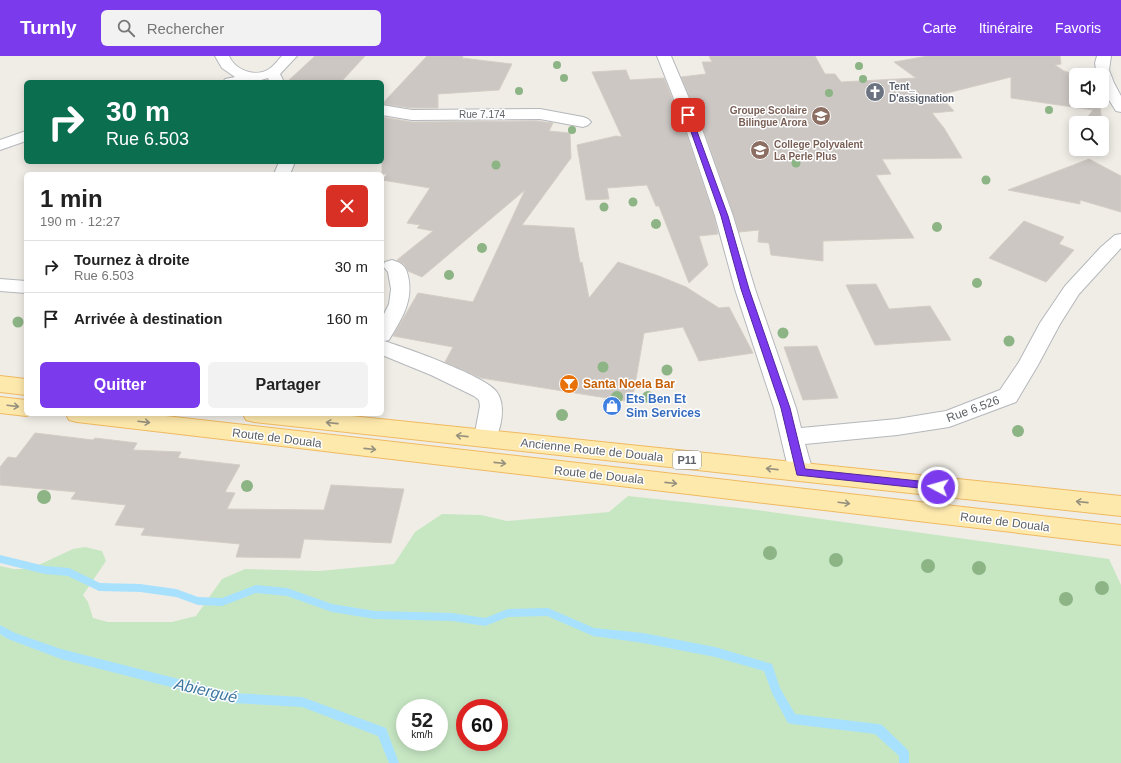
<!DOCTYPE html>
<html lang="fr">
<head>
<meta charset="utf-8">
<style>
  body { margin:0; font-family:Helvetica,sans-serif; background:#f2f2f2; color:#222; height:100vh; display:flex; flex-direction:column; font-size:15px; white-space:nowrap }
  * { box-sizing:border-box; margin:0 }
  p { font-size:13px; color:#767676 }
  .icon { flex:none; width:22px; height:22px; fill:none; stroke:currentColor; stroke-width:2; stroke-linecap:round; stroke-linejoin:round }
  .map { position:relative; flex:1; overflow:hidden }
  .panel { position:absolute; left:24px; top:116px; width:360px; height:244px; display:flex; flex-direction:column; background:#fff; border-radius:6px; box-shadow:0 2px 10px #0003 }
  .panel>* { flex:none }
  .guide { position:absolute; left:24px; top:24px; width:360px; height:84px; border-radius:6px; box-shadow:0 2px 10px #0003; background:#0b6e4f; color:#fff; overflow:hidden }
  .tools { position:absolute; left:1069px; top:12px; display:grid; gap:8px }
  .tools a { display:grid; place-items:center; width:40px; height:40px; border-radius:6px; background:#fff; box-shadow:0 2px 10px #0003; font-size:20px }
  .speed { position:absolute; left:396px; top:643px; display:flex; gap:8px; font-size:20px; font-weight:700; text-align:center }
  .speed>* { display:grid; place-content:center; width:52px; height:52px; border-radius:50%; background:#fff; box-shadow:0 2px 10px #0003; line-height:1 }
  .speed small { font-size:10px; font-weight:400 }
  .speed .limit { border:6px solid #d22; background:#fff; color:#111 }
  .pin { position:absolute; display:grid; place-items:center; width:34px; height:34px; color:#fff; margin:-17px; border-radius:8px; box-shadow:0 2px 6px #0006 }
  .me { position:absolute; width:44px; margin:-22px; rotate:276deg; stroke-linejoin:round; filter:drop-shadow(0 0 3px #0008) }
  .turn { display:flex; align-items:center; gap:14px; height:84px; padding:0 16px; font-size:18px }
  .turn .icon { width:52px; height:52px; stroke-width:2.5 }
  .turn b { display:block; font-size:28px; line-height:34px }
  .round { display:grid; place-items:center; flex:none; width:42px; height:42px; border-radius:6px; background:#f2f2f2 }
  .head { display:flex; align-items:center; justify-content:space-between; height:68px; padding:0 16px }
  h1 { font-size:24px; font-weight:700; line-height:30px }
  .cta { display:flex; gap:8px; margin-top:auto; padding:8px 16px }
  .cta a { flex:1; height:46px; border-radius:6px; background:#7c3aed; color:#fff; font-size:16px; font-weight:700; line-height:46px; text-align:center }
  .cta a+a { background:#f2f2f2; color:#222 }
  ul { padding:0; list-style:none }
  li { display:flex; align-items:center; gap:12px; height:52px; padding:0 16px; border-top:1px solid #e0e0e0 }
  li div { flex:1 }
  li b { display:block; font-size:15px }
  li em { font-style:normal }
  header { display:flex; align-items:center; gap:24px; box-sizing:border-box; height:56px; padding:0 20px; background:#7c3aed; color:#fff }
  header strong { font-size:19px }
  nav { display:flex; gap:22px; margin-inline-start:auto; font-size:14px }
  .search { width:280px; height:36px; background:#f2f2f2; display:flex; align-items:center; gap:10px; box-sizing:border-box; padding:0 14px; border-radius:6px; color:#767676; font-size:15px }
  .map>svg:first-child { display:block }
  .green { fill:#c7e7c3; fill-rule:evenodd }
  .lines { fill:none; stroke-linecap:round; stroke-linejoin:round }
  .stream { fill:#a8e1fe; fill-rule:evenodd }
  .building { fill:#ccc7c3; stroke:#d5cec5 }
  .street-casing { stroke:#b4b7bb; stroke-width:2 }
  .primary-casing { stroke:#f0b960; stroke-width:2 }
  .street { fill:#fff; fill-rule:evenodd }
  .primary { fill:#fee9ad; fill-rule:evenodd }
  .tree { fill:#8cb485 }
  .oneway { stroke:#96917f }
  .route { fill:#7c3aed; stroke:#51269a }
  .labels { text-anchor:middle; stroke-width:3; stroke-linejoin:round; paint-order:stroke }
  .far-worship-label { font-size:10px; font-weight:bold; fill:#5b616d; stroke:#fff; text-anchor:start }
  .far-education-label { font-size:10px; font-weight:bold; fill:#785e54; stroke:#fff; text-anchor:end }
  .far-street-label { font-size:10px; fill:#5e6266; stroke:#fff }
  .shield { fill:#fff; stroke:#8e9194; stroke-width:1 }
  .shield-label { font-size:11px; font-weight:bold; fill:#5e6266 }
  .food-label { font-size:12px; font-weight:bold; fill:#c56008; stroke:#fff; text-anchor:start }
  .shop-label { font-size:12px; font-weight:bold; fill:#366cbe; stroke:#fff; text-anchor:start }
  .street-label { font-size:12px; fill:#5e6266; stroke:#fff }
  .near-water-label { font-size:16px; font-style:italic; fill:#3f779f; stroke:#fff }
</style>
</head>
<body>
<header>
<strong>Turnly</strong>
<div class="search"><svg class="icon" aria-label="search" viewBox="0 0 24 24"><circle cx="10" cy="10" r="6"/><path d="M15 15l6 6"/></svg>Rechercher</div>
<nav><a>Carte</a><a>Itinéraire</a><a>Favoris</a></nav>
</header>
<div class="map">
<svg width="1121" height="707" viewBox="0 0 1121 707">
  <rect width="100%" height="100%" fill="#f0ede6"/>
  <path class="green" d="M 628,440 L 749,453 L 1109,503 L 1121,529 L 1121,707 L 0,707 L 0,510 L 14,513 L 30,513 L 73,493 L 85,491 L 102,495 L 106,505 L 83,539 L 88,546 L 93,562 L 108,566 L 172,566 L 196,560 L 222,523 L 245,513 L 319,515 L 394,508 L 415,476 L 442,458 L 481,459 L 507,465 L 609,456 ZM 405,652 L 439,652 L 439,686 L 405,686 ZM 465,652 L 499,652 L 499,686 L 465,686 Z"/>
  <g class="lines">
    <g class="stream">
      <path d="M 0,499 L 45,510 L 69,512 L 100,527 L 140,528 L 176,533 L 198,541 L 222,542 L 256,529 L 287,532 L 332,548 L 375,555 L 452,557 L 485,562 L 508,553 L 548,552 L 594,572 L 643,577 L 715,591 L 772,608 L 780,632 L 795,658 L 878,668 L 882,669 L 908,694 L 909,698 L 909,707 L 899,707 L 899,700 L 875,678 L 792,668 L 788,667 L 772,637 L 764,615 L 715,601 L 643,587 L 593,580 L 547,560 L 508,561 L 485,570 L 452,565 L 375,563 L 332,556 L 287,540 L 256,537 L 222,550 L 198,549 L 176,541 L 140,536 L 99,535 L 68,520 L 45,518 L 0,507 Z"/>
      <path d="M 0,569 L 15,577 L 61,593 L 233,637 L 302,641 L 386,672 L 399,707 L 389,707 L 378,680 L 302,651 L 233,647 L 61,603 L 8,583 L 0,578 Z"/>
    </g>
  </g>
  <g class="building">
    <path d="M 315,0 L 365,0 L 341,26 L 287,26 Z"/>
    <path d="M 427,0 L 463,0 L 462,2 L 512,8 L 499,34 L 438,38 L 438,52 L 412,52 L 382,48 Z"/>
    <path d="M 709,0 L 815,0 L 825,18 L 835,18 L 841,26 L 916,22 L 894,6 L 928,0 L 1060,0 L 1061,8 L 1055,9 L 1064,15 L 1077,19 L 1076,45 L 1099,45 L 1104,79 L 1102,82 L 1102,67 L 1083,67 L 1093,54 L 1011,42 L 1011,21 L 939,39 L 954,55 L 932,57 L 944,72 L 962,102 L 882,103 L 891,118 L 876,119 L 914,182 L 823,185 L 823,205 L 771,199 L 769,187 L 758,186 L 759,174 L 739,176 L 703,72 L 681,21 L 706,18 L 702,6 L 712,6 Z"/>
    <path d="M 626,14 L 630,24 L 664,22 L 685,74 L 714,160 L 718,178 L 699,180 L 708,209 L 689,227 L 659,150 L 656,150 L 647,129 L 607,132 L 609,143 L 586,144 L 577,89 L 616,80 L 622,81 L 592,16 Z"/>
    <path d="M 382,61 L 412,66 L 536,65 L 553,67 L 549,75 L 570,77 L 571,102 L 522,169 L 574,172 L 580,207 L 582,206 L 589,242 L 618,206 L 659,220 L 686,231 L 719,252 L 729,251 L 753,297 L 699,305 L 683,271 L 644,277 L 632,346 L 481,322 L 445,306 L 453,291 L 393,280 L 418,237 L 473,246 L 525,134 L 422,221 L 408,215 L 404,208 L 397,204 L 433,175 L 417,172 L 420,169 L 407,167 L 430,132 L 382,124 L 387,118 L 382,118 Z"/>
    <path d="M 1089,103 L 1121,120 L 1121,156 L 1080,144 L 1080,148 L 1008,134 Z"/>
    <path d="M 1024,165 L 1064,181 L 1059,188 L 1074,194 L 1046,226 L 989,202 Z"/>
    <path d="M 876,228 L 889,253 L 930,250 L 951,284 L 875,289 L 846,229 Z"/>
    <path d="M 817,290 L 838,342 L 803,344 L 784,291 Z"/>
    <path d="M 35,377 L 93,384 L 95,382 L 137,387 L 133,394 L 181,396 L 178,402 L 240,409 L 225,436 L 235,437 L 227,453 L 324,454 L 331,429 L 404,433 L 391,487 L 304,483 L 300,502 L 236,501 L 240,488 L 141,479 L 145,472 L 115,469 L 126,449 L 71,443 L 76,436 L 0,429 L 0,411 L 8,401 L 16,402 Z"/>
  </g>
  <g class="lines">
    <g class="street-casing">
      <g id="street">
        <path d="M 215,0 L 229,0 C 235,14 255,22 269,13 C 274,10 278,4 282,0 L 297,0 L 280,18 L 284,26 L 270,26 L 268,22 L 254,26 L 223,26 L 225,23 L 235,21 L 222,12 Z"/>
        <path d="M 657,0 L 671,0 L 702,73 L 733,160 L 755,233 L 796,352 L 801,372 L 897,363 L 946,355 L 1000,334 L 1019,306 L 1040,267 L 1065,230 L 1101,191 L 1115,179 L 1121,178 L 1121,192 L 1079,238 L 1060,268 L 1038,309 L 1016,346 L 949,371 L 897,379 L 805,388 L 813,416 L 809,422 L 801,425 L 793,422 L 789,416 L 774,352 L 735,233 L 715,160 L 686,73 Z"/>
        <path d="M 1097,0 L 1111,0 L 1109,14 L 1114,27 L 1121,40 L 1121,56 L 1116,55 L 1102,33 L 1102,19 L 1097,19 L 1095,7 Z"/>
        <path d="M 382,49 L 412,54 L 540,53 L 583,61 L 588,63 L 591,66 L 588,69 L 583,71 L 540,63 L 412,64 L 382,59 Z"/>
        <path d="M 26,75 L 26,85 L 0,94 L 0,84 Z"/>
        <path d="M 279,106 L 295,106 L 290,118 L 274,118 Z"/>
        <path d="M 392,204 C 402,207 406,210 408,220 C 414,245 401,264 389,284 L 384,285 C 406,292 483,319 496,335 C 507,349 501,374 493,388 L 485,391 L 477,388 L 474,382 L 480,350 L 479,344 L 474,340 L 431,319 L 382,299 L 382,262 L 389,248 L 391,233 L 388,216 L 383,210 L 385,206 Z"/>
        <path d="M 0,223 L 26,225 L 26,237 L 0,235 Z"/>
      </g>
    </g>
    <g class="primary-casing">
      <g id="primary">
        <path d="M 0,320 L 26,323 L 26,339 L 0,336 Z"/>
        <path d="M 0,341 L 26,344 L 26,358 L 33,358 L 26,360 L 0,357 Z"/>
        <path d="M 66,358 L 148,358 L 1121,469 L 1121,489 L 77,366 L 69,364 Z"/>
        <path d="M 243,358 L 332,358 L 1121,440 L 1121,460 L 254,366 L 246,364 Z"/>
      </g>
    </g>
    <use href="#street" class="street"/>
    <use href="#primary" class="primary"/>
  </g>
  <g class="tree">
    <circle cx="557" cy="9" r="4"/>
    <circle cx="859" cy="10" r="4"/>
    <circle cx="564" cy="22" r="4"/>
    <circle cx="863" cy="23" r="4"/>
    <circle cx="519" cy="35" r="4"/>
    <circle cx="829" cy="37" r="4"/>
    <circle cx="1049" cy="54" r="4"/>
    <circle cx="572" cy="74" r="4"/>
    <circle cx="796" cy="107" r="4.5"/>
    <circle cx="496" cy="109" r="4.5"/>
    <circle cx="986" cy="124" r="4.5"/>
    <circle cx="633" cy="146" r="4.5"/>
    <circle cx="604" cy="151" r="4.5"/>
    <circle cx="656" cy="168" r="5"/>
    <circle cx="937" cy="171" r="5"/>
    <circle cx="482" cy="192" r="5"/>
    <circle cx="449" cy="219" r="5"/>
    <circle cx="977" cy="227" r="5"/>
    <circle cx="18" cy="266" r="5.5"/>
    <circle cx="783" cy="277" r="5.5"/>
    <circle cx="1009" cy="285" r="5.5"/>
    <circle cx="603" cy="311" r="5.5"/>
    <circle cx="667" cy="314" r="5.5"/>
    <circle cx="617" cy="341" r="6"/>
    <circle cx="648" cy="341" r="6"/>
    <circle cx="562" cy="359" r="6"/>
    <circle cx="1018" cy="375" r="6"/>
    <circle cx="247" cy="430" r="6"/>
    <circle cx="44" cy="441" r="7"/>
    <circle cx="770" cy="497" r="7"/>
    <circle cx="836" cy="504" r="7"/>
    <circle cx="928" cy="510" r="7"/>
    <circle cx="979" cy="512" r="7"/>
    <circle cx="1102" cy="532" r="7"/>
    <circle cx="1066" cy="543" r="7"/>
  </g>
  <defs><path id="oneway-shaft" d="M-6 0H5M1.5-3L5.5 0L1.5 3" fill="none" stroke-width="1.6" stroke-linecap="round" stroke-linejoin="round"/></defs>
  <g class="oneway">
    <use href="#oneway-shaft" transform="translate(13 350) rotate(7)"/>
    <use href="#oneway-shaft" transform="translate(144 366) rotate(7)"/>
    <use href="#oneway-shaft" transform="translate(332 367) rotate(-174)"/>
    <use href="#oneway-shaft" transform="translate(462 380) rotate(-174)"/>
    <use href="#oneway-shaft" transform="translate(370 393) rotate(6)"/>
    <use href="#oneway-shaft" transform="translate(500 407) rotate(6)"/>
    <use href="#oneway-shaft" transform="translate(772 413) rotate(-174)"/>
    <use href="#oneway-shaft" transform="translate(671 427) rotate(6)"/>
    <use href="#oneway-shaft" transform="translate(1082 446) rotate(-174)"/>
    <use href="#oneway-shaft" transform="translate(844 447) rotate(7)"/>
  </g>
  <path class="route" d="M 688,57 L 691,59 L 728,160 L 749,233 L 790,352 L 805,413 L 938,427 L 941,428 L 943,431 L 941,433 L 938,434 L 797,419 L 781,352 L 741,233 L 721,160 L 685,59 Z"/>
  <defs>
    <g id="church-disc" transform="scale(1)"><circle r="9.5" fill="#6b7280" stroke="#fff"/><path d="M-1.2-6h2.4v3.5h3.3v2.4h-3.3V6h-2.4V-.1h-3.3v-2.4h3.3Z" fill="#fff"/></g>
    <g id="school-disc" transform="scale(1)"><circle r="9.5" fill="#8d6e63" stroke="#fff"/><path d="M0-5L7-2L0 1L-7-2ZM-4 1L0 2.5L4 1V4Q0 6-4 4Z" fill="#fff"/></g>
    <g id="bar-disc" transform="scale(1)"><circle r="9.5" fill="#e8710a" stroke="#fff"/><path d="M-6-5H6L.8 .8V4.5H3.5V6h-7V4.5H-.8V.8Z" fill="#fff"/></g>
    <g id="shop-disc" transform="scale(1)"><circle r="9.5" fill="#3f7fe0" stroke="#fff"/><path d="M-5-2.5h2.3a2.7 3.5 0 0 1 5.4 0H5L5.5 6h-11ZM-1.5-2.5h3a1.5 2.3 0 0 0-3 0Z" fill="#fff"/></g>
  </defs>
  <g fill-rule="evenodd">
    <use href="#church-disc" x="875" y="36"/>
    <use href="#school-disc" x="821" y="60"/>
    <use href="#school-disc" x="760" y="94"/>
    <use href="#bar-disc" x="569" y="328"/>
    <use href="#shop-disc" x="612" y="350"/>
  </g>
  <g class="labels">
    <g class="far-worship-label">
      <text x="889" y="34">Tent_<tspan x="889" dy="12">D'assignation</tspan></text>
    </g>
    <g class="far-education-label">
      <text x="807" y="58">Groupe Scolaire<tspan x="807" dy="12">Bilingue Arora</tspan></text>
      <text x="774" y="92" text-anchor="start">College Polyvalent<tspan x="774" dy="12">La Perle Plus</tspan></text>
    </g>
    <g class="far-street-label">
      <text x="482" y="62">Rue 7.174</text>
    </g>
    <rect class="shield" x="673" y="395" width="28" height="18" rx="3"/>
    <g class="shield-label">
      <text x="687" y="408">P11</text>
    </g>
    <g class="food-label">
      <text x="583" y="332">Santa Noela Bar</text>
    </g>
    <g class="shop-label">
      <text x="626" y="347">Ets Ben Et<tspan x="626" dy="14">Sim Services</tspan></text>
    </g>
    <g class="street-label">
      <text transform="translate(973 353) rotate(-20)" y="4">Rue 6.526</text>
      <text transform="translate(277 382) rotate(7)" y="4">Route de Douala</text>
      <text transform="translate(592 394) rotate(6)" y="4">Ancienne Route de Douala</text>
      <text transform="translate(599 419) rotate(6)" y="4">Route de Douala</text>
      <text transform="translate(1005 466) rotate(7)" y="4">Route de Douala</text>
    </g>
    <g class="near-water-label">
      <text transform="translate(206 634) rotate(13)" y="6">Abiergué</text>
    </g>
  </g>
</svg>
<div class="tools">
<a><svg class="icon" aria-label="sound" viewBox="0 0 24 24"><path d="M4 9h4l5-4v14l-5-4H4zM17 9q2 3 0 6"/></svg></a>
<a><svg class="icon" aria-label="search" viewBox="0 0 24 24"><circle cx="10" cy="10" r="6"/><path d="M15 15l6 6"/></svg></a>
</div>
<div class="speed"><div>52<small>km/h</small></div><div class="limit">60</div></div>
<div class="pin" style="left:688px;top:59px;background:#d93025"><svg class="icon" aria-label="arrive" viewBox="0 0 24 24"><path d="M6 21V4h12l-3 4 3 4H6"/></svg></div>
<svg class="me" style="left:938px;top:431px" viewBox="-20 -20 40 40"><circle r="17" fill="#7c3aed" stroke="#fff" stroke-width="3"/><path d="M0-11L8 9 0 5-8 9z" fill="#fff"/></svg>
<div class="guide">
<div class="turn"><svg class="icon" aria-label="right" viewBox="0 0 24 24"><path d="M7 20v-9h11M14 6l5 5-5 5"/></svg><div><b>30 m</b>Rue 6.503</div></div>
</div>
<section class="panel">
<div class="head"><div><h1>1 min</h1><p>190 m · 12:27</p></div><a class="round" style="background:#d93025;color:#fff"><svg class="icon" aria-label="close" viewBox="0 0 24 24"><path d="M6 6l12 12M18 6L6 18"/></svg></a></div>
<ul>
<li><svg class="icon" aria-label="right" viewBox="0 0 24 24"><path d="M7 20v-9h11M14 6l5 5-5 5"/></svg><div><b>Tournez à droite</b><p>Rue 6.503</p></div><em>30 m</em></li>
<li><svg class="icon" aria-label="arrive" viewBox="0 0 24 24"><path d="M6 21V4h12l-3 4 3 4H6"/></svg><div><b>Arrivée à destination</b></div><em>160 m</em></li>
</ul>
<div class="cta"><a>Quitter</a><a>Partager</a></div>
</section>
</div>
</body>
</html>
